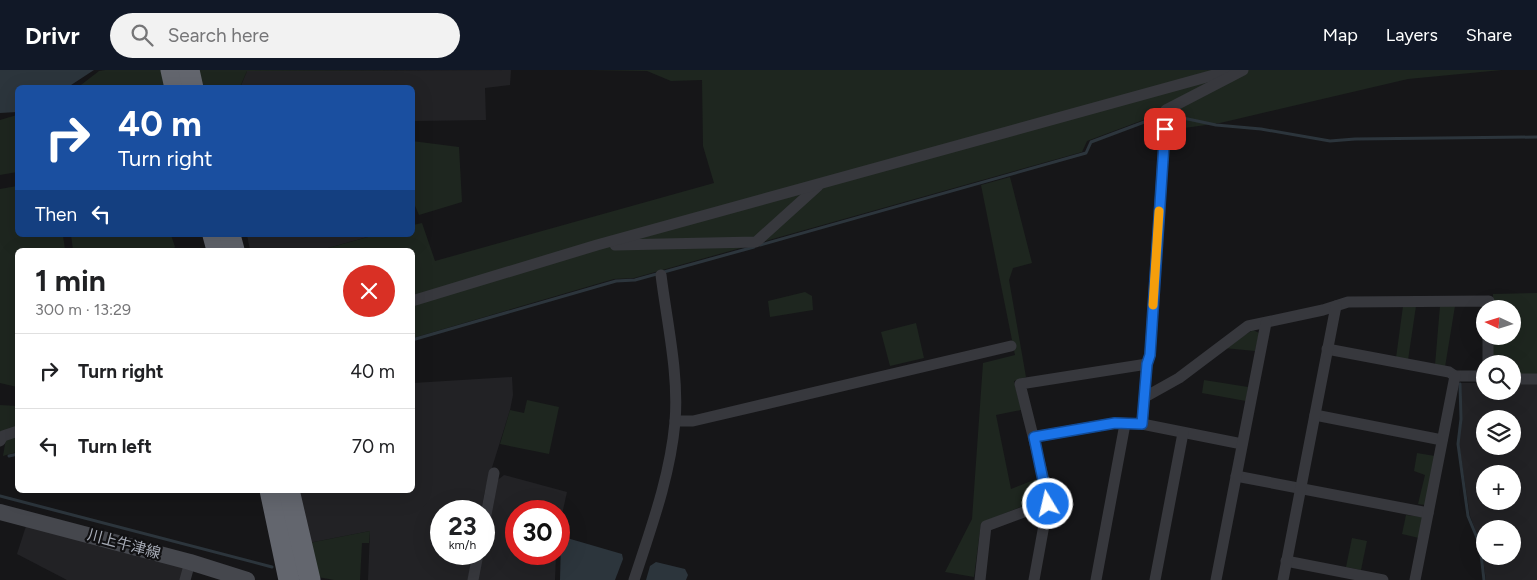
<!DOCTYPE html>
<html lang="en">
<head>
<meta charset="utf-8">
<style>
  body { margin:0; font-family:Figtree,"Noto Sans JP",sans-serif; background:#f2f2f2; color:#202124; height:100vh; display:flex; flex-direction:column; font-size:19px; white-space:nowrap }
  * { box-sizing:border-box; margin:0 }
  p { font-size:16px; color:#757577 }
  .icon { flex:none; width:28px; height:28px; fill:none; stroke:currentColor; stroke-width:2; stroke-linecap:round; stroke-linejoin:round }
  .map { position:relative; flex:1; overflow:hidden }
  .details { position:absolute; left:15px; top:178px; width:400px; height:245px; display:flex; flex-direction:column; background:#fff; border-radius:8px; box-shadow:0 5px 20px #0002 }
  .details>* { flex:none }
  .guide { position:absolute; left:15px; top:15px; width:400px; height:152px; border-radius:8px; box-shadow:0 5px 20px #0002; background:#1a4fa0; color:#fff; overflow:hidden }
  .needle { width:32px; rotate:274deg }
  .fabs { position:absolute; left:1476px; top:230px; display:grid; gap:10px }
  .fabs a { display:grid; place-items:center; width:45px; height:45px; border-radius:50%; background:#fff; box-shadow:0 5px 20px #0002; font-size:25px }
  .speed { position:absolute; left:430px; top:430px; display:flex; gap:10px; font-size:25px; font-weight:700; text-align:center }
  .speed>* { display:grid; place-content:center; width:65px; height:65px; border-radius:50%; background:#fff; box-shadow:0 5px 20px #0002; line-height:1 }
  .speed small { font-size:12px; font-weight:400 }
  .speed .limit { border:8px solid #d22; background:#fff; color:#111 }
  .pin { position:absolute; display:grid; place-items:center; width:42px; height:42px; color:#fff; margin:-21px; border-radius:10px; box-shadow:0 2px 8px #0006 }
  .me { position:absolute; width:55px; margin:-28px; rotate:351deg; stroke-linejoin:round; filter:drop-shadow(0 0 4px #0008) }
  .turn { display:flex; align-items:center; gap:18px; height:105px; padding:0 20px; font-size:22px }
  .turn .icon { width:65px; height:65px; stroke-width:2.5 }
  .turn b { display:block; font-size:35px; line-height:42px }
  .then { display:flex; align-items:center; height:48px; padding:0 20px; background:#0003; gap:10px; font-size:19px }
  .round { display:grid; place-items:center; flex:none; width:52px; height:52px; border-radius:26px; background:#f2f2f2 }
  .headline { display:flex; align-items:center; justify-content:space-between; height:85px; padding:0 20px }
  h1 { font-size:30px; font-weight:700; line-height:38px }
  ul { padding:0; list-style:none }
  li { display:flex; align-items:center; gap:15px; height:75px; padding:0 20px; border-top:1px solid #e0e0e0 }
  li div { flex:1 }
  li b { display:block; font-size:19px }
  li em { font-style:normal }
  header { display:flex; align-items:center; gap:30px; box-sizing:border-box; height:70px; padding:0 25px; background:#111827; color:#fff }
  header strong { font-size:24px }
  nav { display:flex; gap:28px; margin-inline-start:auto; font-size:18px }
  .search { width:350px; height:45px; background:#f2f2f2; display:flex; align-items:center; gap:12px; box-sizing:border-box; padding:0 18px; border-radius:28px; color:#757577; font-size:19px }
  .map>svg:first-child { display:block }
  .built { fill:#222225; fill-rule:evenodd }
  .green { fill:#1e261f }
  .water { fill:#2c353c }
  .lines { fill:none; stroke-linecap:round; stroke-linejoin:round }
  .stream { stroke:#2c353c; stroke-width:3 }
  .minor { stroke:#37383d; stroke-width:11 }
  .secondary { stroke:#45474d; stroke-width:16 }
  .motorway { stroke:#63666e; stroke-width:21 }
  .route-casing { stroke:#114b97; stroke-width:12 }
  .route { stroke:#1a73e8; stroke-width:9 }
  .slow { stroke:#f59e0b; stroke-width:9 }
  .labels { text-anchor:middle; stroke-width:4.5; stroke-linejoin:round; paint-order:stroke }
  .street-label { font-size:15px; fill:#a8adb8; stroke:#111113 }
</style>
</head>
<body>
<header>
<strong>Drivr</strong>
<div class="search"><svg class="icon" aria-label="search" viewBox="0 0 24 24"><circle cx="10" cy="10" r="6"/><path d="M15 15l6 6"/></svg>Search here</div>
<nav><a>Map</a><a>Layers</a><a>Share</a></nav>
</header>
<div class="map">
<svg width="1537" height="510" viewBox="0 0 1537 510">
  <rect width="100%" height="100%" fill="#161618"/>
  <g class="built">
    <path d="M 511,0 L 510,15 L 485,18 L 486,50 L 413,51 L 412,18 L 352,18 L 348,15 L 346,18 L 240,18 L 247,1 Z"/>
    <path d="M 247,165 L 375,165 L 321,180 L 250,180 Z"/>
    <path d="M 512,307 L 513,325 L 510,340 L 485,420 L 481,441 L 441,441 L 441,484 L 473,484 L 468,510 L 368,510 L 370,461 L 309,473 L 298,420 L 412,420 L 413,313 Z"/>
    <path d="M 1513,312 L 1537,312 L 1537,510 L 1486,510 L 1481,475 L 1470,446 L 1459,374 L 1461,313 L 1485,313 L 1485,321 L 1512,321 ZM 1485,349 L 1512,349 L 1512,376 L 1485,376 ZM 1485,404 L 1512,404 L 1512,431 L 1485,431 ZM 1485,459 L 1512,459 L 1512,486 L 1485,486 Z"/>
    <path d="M 504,405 L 567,422 L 559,458 L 559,441 L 516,441 L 516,484 L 556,484 L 555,510 L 475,510 L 480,484 L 484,484 L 484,465 L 494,413 Z"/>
    <path d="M 26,456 L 185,498 L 181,510 L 67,510 L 17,484 Z"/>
  </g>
  <g class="green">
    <path d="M 105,0 L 422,0 L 247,1 L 240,17 L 77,18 L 99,1 Z"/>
    <path d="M 587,0 L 1502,0 L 1408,9 L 1220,53 L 1170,60 L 1162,43 L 1087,71 L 1082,82 L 634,208 L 614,209 L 413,268 L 412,180 L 321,180 L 375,165 L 412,165 L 413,155 L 422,153 L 435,191 L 714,113 L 703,76 L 702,10 L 671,11 L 647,1 Z"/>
    <path d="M 17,45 L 17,102 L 0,105 L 0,50 Z"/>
    <path d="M 412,71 L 459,77 L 462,132 L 419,145 L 413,131 Z"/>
    <path d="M 1010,107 L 1032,193 L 1013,198 L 1009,210 L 1026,307 L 1014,311 L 1021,340 L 996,345 L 1011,419 L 1039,408 L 1040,429 L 981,453 L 974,507 L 945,502 L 972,449 L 983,293 L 1015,285 L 981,115 Z"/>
    <path d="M 17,116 L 18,165 L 63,165 L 65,180 L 18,180 L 17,317 L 0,313 L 0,119 Z"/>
    <path d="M 71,165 L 171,165 L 175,177 L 172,180 L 73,180 Z"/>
    <path d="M 805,222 L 812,226 L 813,240 L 770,247 L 768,231 Z"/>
    <path d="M 1537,223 L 1537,304 L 1513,304 L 1512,294 L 1493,294 L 1493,266 L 1512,266 L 1512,239 L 1493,239 L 1493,224 Z"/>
    <path d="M 1403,236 L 1416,236 L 1408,290 L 1396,288 Z"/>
    <path d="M 1440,236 L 1455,236 L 1445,297 L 1435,295 Z"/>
    <path d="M 916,253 L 924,288 L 890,296 L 881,262 Z"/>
    <path d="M 1253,260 L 1259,263 L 1255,281 L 1224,278 Z"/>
    <path d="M 1204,310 L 1248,317 L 1246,331 L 1202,323 Z"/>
    <path d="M 527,330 L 559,337 L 549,384 L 500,374 L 510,340 L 524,343 Z"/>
    <path d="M 0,335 L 17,336 L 17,382 L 3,386 L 7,362 L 0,365 Z"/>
    <path d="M 1417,383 L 1435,386 L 1425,435 L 1418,434 L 1425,405 L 1414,401 Z"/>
    <path d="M 1406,445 L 1423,447 L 1419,468 L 1402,464 Z"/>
    <path d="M 370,461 L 369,473 L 362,473 L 360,510 L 334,510 L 318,507 L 309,473 Z"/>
    <path d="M 1352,468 L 1367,471 L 1361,500 L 1346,497 Z"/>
  </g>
  <g class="water">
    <path d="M 0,0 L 94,0 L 68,17 L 18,18 L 17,42 L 0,43 Z"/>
    <path d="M 567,468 L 622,484 L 623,489 L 615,510 L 560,510 L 561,471 Z"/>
    <path d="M 656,492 L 685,499 L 688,505 L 686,510 L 646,510 L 650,496 Z"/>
  </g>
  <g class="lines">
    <g class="stream">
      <path d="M 1169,45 L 1216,55 L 1261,59 L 1330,71 L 1355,69 L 1537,67"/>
      <path d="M 760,175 L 1086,83 L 1091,72 L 1163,45"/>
      <path d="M 412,270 L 616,211 L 635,210 L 754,177"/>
      <path d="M 1460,314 L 1461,349 L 1458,374 L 1468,446 L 1480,475 L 1484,510"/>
      <path d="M 9,386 L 18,384"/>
      <path d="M 0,426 L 272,497"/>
    </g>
    <g class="minor">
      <path d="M 615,175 L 756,172 L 818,116"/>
      <path d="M 412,231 L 597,175 L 1232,0"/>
      <path d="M 1327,279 L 1449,302 L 1455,306 L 1485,306"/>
      <path d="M 1147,294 L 1150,285 L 1166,40 L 1243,0"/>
      <path d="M 1488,294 L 1488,266"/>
      <path d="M 1512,309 L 1537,309"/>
      <path d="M 1145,327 L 1179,308 L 1248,256 L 1323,240 L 1348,232 L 1489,231 L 1489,239"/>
      <path d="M 1315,345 L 1442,370"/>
      <path d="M 675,351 L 693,351 L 1011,276"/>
      <path d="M 1034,367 L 1115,353 L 1142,354 L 1242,374"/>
      <path d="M 0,371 L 3,366 L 18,361"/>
      <path d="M 1236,406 L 1428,443"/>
      <path d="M 484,455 L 494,403"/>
      <path d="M 1286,491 L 1383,510"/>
      <path d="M 185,510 L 190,492"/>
      <path d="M 473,510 L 478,484"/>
      <path d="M 634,510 C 651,458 670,407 675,352 C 679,304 667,253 661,205"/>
      <path d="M 980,510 L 986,456 L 1048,433"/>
      <path d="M 1034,510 L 1048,433 L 1046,418 L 1020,314 L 1147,294 L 1142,354"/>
      <path d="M 1096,510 L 1125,354"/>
      <path d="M 1155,510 L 1183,363"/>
      <path d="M 1216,510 L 1266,253"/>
      <path d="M 1283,510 L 1336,236"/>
      <path d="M 1415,510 L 1455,306"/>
    </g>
    <path class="secondary" d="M 0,442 L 190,492 L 247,510"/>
    <g class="motorway">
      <path d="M 171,0 L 175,18"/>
      <path d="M 189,0 L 193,18"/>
      <path d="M 213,165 L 217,180"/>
      <path d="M 230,165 L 234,180"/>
      <path d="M 270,420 L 289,510"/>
      <path d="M 289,420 L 310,510"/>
    </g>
  </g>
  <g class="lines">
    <g class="route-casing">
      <path id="route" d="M 1048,434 L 1034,367 L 1115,353 L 1142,354 L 1147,294 L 1150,285 L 1165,59"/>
    </g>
    <use href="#route" class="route"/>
    <path class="slow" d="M 1153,235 L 1159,141"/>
  </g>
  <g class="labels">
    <g class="street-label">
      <text transform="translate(124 474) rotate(15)" y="5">川上牛津線</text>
    </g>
  </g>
</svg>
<div class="fabs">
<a><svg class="needle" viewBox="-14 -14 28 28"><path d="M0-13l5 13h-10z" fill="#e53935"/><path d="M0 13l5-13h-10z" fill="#757577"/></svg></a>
<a><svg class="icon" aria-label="search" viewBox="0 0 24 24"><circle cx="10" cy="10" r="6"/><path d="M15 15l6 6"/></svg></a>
<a><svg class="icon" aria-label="layers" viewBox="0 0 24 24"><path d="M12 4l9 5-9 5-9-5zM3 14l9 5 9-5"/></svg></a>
<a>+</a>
<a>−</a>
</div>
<div class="speed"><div>23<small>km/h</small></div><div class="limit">30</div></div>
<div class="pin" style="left:1165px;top:59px;background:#d93025"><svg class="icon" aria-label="arrive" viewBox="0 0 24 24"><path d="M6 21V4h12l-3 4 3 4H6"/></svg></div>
<svg class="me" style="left:1048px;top:434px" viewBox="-20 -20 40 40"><circle r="17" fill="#1a73e8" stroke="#fff" stroke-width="3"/><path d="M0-11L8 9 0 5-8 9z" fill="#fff"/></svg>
<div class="guide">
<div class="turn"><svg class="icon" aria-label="right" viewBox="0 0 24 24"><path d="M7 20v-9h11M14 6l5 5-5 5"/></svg><div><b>40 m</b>Turn right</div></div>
<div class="then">Then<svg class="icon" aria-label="left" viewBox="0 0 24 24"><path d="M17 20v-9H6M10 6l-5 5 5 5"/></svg></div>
</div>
<section class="details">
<div class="headline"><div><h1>1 min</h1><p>300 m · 13:29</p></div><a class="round" style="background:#d93025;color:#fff"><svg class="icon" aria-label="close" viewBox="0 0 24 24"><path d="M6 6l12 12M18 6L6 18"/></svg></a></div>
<ul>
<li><svg class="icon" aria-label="right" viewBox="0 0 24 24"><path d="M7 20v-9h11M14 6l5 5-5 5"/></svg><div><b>Turn right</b></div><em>40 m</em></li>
<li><svg class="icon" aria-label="left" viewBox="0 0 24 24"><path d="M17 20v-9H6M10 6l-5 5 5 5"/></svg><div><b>Turn left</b></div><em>70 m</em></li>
</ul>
</section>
</div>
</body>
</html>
